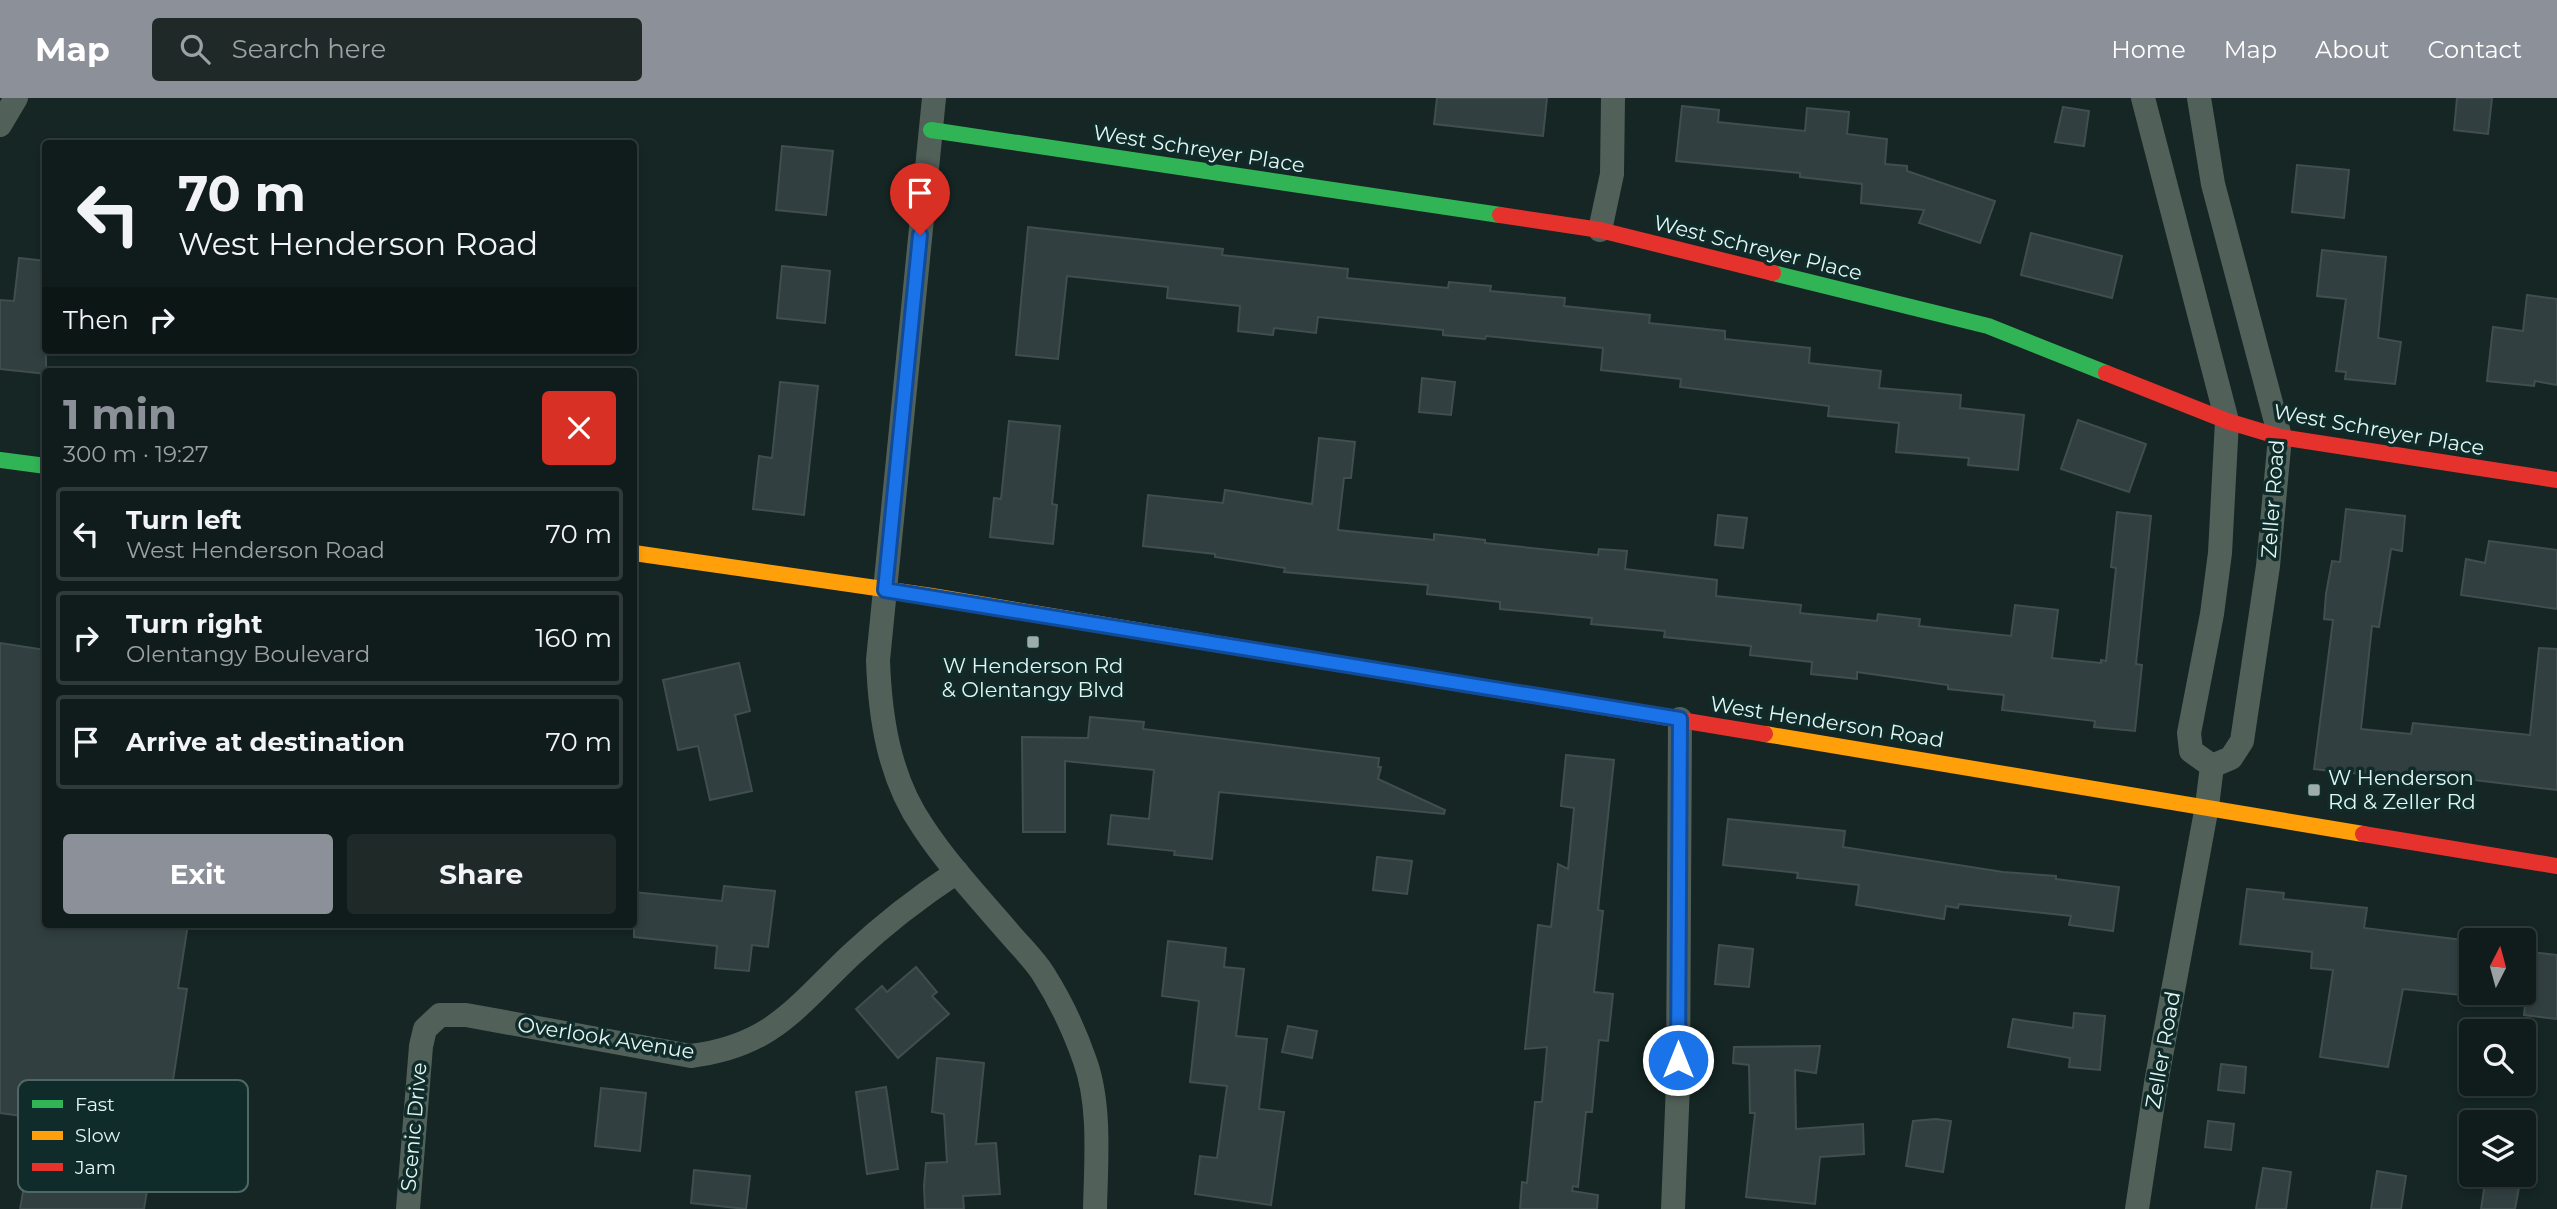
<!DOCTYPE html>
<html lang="en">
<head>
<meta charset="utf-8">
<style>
  body { margin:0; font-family:Montserrat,sans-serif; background:#1e2928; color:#f1f3f6; height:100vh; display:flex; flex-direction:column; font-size:26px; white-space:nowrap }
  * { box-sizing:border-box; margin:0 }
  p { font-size:23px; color:#9ca1a3 }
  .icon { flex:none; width:38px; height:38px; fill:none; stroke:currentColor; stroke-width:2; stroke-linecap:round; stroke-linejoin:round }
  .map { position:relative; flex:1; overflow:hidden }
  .sheet { position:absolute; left:42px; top:270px; width:595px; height:560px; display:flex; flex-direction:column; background:#101c1b; border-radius:7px; box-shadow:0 4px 10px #0003,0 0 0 2px #303a3a }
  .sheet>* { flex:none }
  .guide { position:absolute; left:42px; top:42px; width:595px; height:214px; border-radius:7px; box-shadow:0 4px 10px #0003,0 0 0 2px #303a3a; background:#101c1b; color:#f1f3f6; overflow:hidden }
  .needle { width:46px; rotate:6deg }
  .fabs { position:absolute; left:2459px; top:830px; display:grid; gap:14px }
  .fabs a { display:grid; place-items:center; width:77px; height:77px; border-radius:7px; background:#101c1b; box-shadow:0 4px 10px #0003,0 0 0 2px #303a3a; font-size:35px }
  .pin { position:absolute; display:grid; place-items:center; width:60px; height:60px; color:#fff; margin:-72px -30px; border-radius:50% 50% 50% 0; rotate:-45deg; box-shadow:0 0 7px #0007 }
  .pin .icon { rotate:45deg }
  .me { position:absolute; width:77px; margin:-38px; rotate:0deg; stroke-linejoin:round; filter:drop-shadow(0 0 5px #0008) }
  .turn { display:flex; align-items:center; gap:24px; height:147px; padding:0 21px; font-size:32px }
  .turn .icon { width:91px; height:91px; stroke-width:2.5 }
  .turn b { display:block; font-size:49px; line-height:60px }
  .then { display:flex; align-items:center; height:66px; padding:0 21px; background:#0003; gap:14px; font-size:26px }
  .round { display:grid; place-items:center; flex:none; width:74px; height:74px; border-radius:7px; background:#1e2928 }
  .headline { display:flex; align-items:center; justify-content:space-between; height:119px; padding:0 21px }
  h1 { font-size:42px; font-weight:700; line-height:52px; color:#8c9099 }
  .button { display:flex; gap:14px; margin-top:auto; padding:14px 21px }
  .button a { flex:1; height:80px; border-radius:7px; background:#8c9099; color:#fff; font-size:28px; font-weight:700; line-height:80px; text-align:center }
  .button a+a { background:#1e2928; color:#f1f3f6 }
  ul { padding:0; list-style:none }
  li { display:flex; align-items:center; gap:21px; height:94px; margin:0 14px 10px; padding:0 7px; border:4px solid #303a3a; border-radius:7px }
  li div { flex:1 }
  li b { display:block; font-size:26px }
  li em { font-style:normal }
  header { display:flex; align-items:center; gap:42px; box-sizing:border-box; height:98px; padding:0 35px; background:#8c9099; color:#fff }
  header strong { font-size:33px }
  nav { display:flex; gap:38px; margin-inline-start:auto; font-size:24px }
  .search { width:490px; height:63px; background:#1e2928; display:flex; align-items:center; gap:18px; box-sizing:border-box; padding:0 24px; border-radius:7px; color:#9ca1a3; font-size:26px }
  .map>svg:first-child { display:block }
  .building { fill:#323f40; stroke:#414e4f; stroke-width:2 }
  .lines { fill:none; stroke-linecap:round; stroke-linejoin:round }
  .street { stroke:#52605a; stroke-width:24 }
  .fast { stroke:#30b455; stroke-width:16 }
  .slow { stroke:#ff9f0a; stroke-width:16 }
  .jam { stroke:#e5322d; stroke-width:16 }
  .route-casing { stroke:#114b97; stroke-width:18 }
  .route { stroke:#1a73e8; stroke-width:12 }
  .poi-dot { fill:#9cadab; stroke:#0f2c2a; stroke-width:2.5 }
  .labels { text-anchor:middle; stroke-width:7; stroke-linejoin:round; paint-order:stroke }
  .street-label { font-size:21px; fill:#e4f5f3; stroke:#0f2c2a }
  .poi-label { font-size:21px; fill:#e4f5f3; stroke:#0f2c2a }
  .key { fill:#0f2c2a; stroke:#4f6866; stroke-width:2 }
  .key-label { font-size:19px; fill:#e4f5f3 }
</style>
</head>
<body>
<header>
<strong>Map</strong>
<div class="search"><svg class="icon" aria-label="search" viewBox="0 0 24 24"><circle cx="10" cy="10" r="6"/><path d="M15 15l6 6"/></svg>Search here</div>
<nav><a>Home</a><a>Map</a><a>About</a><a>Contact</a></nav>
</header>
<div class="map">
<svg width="2557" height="1111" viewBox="0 0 2557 1111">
  <rect width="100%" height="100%" fill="#152624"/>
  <g class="building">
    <path d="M 1437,0 L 1547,0 L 1543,38 L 1434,26 Z"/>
    <path d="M 2457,0 L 2492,0 L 2488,36 L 2454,32 Z"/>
    <path d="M 1682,8 L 1719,12 L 1718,24 L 1805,33 L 1807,10 L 1849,14 L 1847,36 L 1887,41 L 1885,66 L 1907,68 L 1907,73 L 1995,103 L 1980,145 L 1919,125 L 1924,112 L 1861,105 L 1862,86 L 1800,79 L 1800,75 L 1676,63 Z"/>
    <path d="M 2063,9 L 2089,13 L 2084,48 L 2055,44 Z"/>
    <path d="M 782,48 L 833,53 L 826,117 L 776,112 Z"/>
    <path d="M 2297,67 L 2349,72 L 2344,120 L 2292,114 Z"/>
    <path d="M 1028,129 L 1223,151 L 1222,157 L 1348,171 L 1347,180 L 1448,190 L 1449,184 L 1491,188 L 1490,193 L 1565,200 L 1564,208 L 1650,217 L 1649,225 L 1725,233 L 1725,241 L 1810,250 L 1809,265 L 1881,273 L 1879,290 L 1961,297 L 1960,310 L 2024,317 L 2018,372 L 1968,367 L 1969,360 L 1896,354 L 1899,325 L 1828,318 L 1829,308 L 1680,289 L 1681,281 L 1601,272 L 1603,250 L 1486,238 L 1485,241 L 1443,237 L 1443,232 L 1318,219 L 1316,235 L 1274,230 L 1273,237 L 1238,233 L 1240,208 L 1167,200 L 1168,189 L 1067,178 L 1058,261 L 1016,257 Z"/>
    <path d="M 2031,135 L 2122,158 L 2112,200 L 2021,177 Z"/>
    <path d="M 2322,152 L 2386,159 L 2378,240 L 2401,244 L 2395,286 L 2345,281 L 2346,274 L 2336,273 L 2346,201 L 2317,198 Z"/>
    <path d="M 19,160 L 46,163 L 46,276 L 0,271 L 0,202 L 14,203 Z"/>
    <path d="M 782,168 L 830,173 L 825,225 L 777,220 Z"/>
    <path d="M 2527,197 L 2557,201 L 2557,287 L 2535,283 L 2534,288 L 2487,283 L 2493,229 L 2523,233 Z"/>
    <path d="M 1422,280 L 1455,284 L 1451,317 L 1419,314 Z"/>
    <path d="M 780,284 L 818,288 L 804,417 L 753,411 L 759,358 L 772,360 Z"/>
    <path d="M 2078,322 L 2146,346 L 2129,394 L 2061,371 Z"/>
    <path d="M 1009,323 L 1060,328 L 1052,406 L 1057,407 L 1053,446 L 990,439 L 994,400 L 1001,401 Z"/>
    <path d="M 1319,340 L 1355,344 L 1351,380 L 1344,380 L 1338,432 L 1434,442 L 1434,436 L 1485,442 L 1485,445 L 1598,457 L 1599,451 L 1627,453 L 1625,471 L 1717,482 L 1716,498 L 1801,507 L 1800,515 L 1877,523 L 1878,516 L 1920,521 L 1919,528 L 2011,538 L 2015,507 L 2058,512 L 2052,560 L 2101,565 L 2101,562 L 2106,563 L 2116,470 L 2111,469 L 2117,414 L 2151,418 L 2136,566 L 2142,567 L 2135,633 L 2094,629 L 2095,623 L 2002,612 L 2004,597 L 1948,591 L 1948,587 L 1857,574 L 1857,581 L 1811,576 L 1812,564 L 1750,557 L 1751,548 L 1664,539 L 1665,533 L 1591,526 L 1592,520 L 1500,511 L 1500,504 L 1427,496 L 1428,487 L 1284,474 L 1285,470 L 1215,459 L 1215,456 L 1143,448 L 1148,397 L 1223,405 L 1225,392 L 1312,406 Z"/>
    <path d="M 2346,411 L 2405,418 L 2402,453 L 2391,451 L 2379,529 L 2372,528 L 2361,631 L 2411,636 L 2413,625 L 2530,637 L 2539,550 L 2557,551 L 2557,692 L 2409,674 L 2408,681 L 2314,671 L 2333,522 L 2324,521 L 2326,496 L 2332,463 L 2340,464 Z"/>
    <path d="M 1718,417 L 1747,420 L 1743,450 L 1715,447 Z"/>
    <path d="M 2489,443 L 2557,452 L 2557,511 L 2461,497 L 2466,461 L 2485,465 Z"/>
    <path d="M 0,545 L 46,552 L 46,826 L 188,826 L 178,890 L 187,891 L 170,1002 L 162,1000 L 144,1111 L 20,1111 L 36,1020 L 0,1015 Z"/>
    <path d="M 739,565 L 750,613 L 735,617 L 752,693 L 710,702 L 698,648 L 678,652 L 663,582 Z"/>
    <path d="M 1090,619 L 1144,624 L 1143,631 L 1379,660 L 1378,669 L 1381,669 L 1378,681 L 1445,712 L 1444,716 L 1219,694 L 1212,761 L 1174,757 L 1175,753 L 1108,746 L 1111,717 L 1149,721 L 1154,672 L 1065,663 L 1065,734 L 1023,734 L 1022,639 L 1088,640 Z"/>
    <path d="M 1566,657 L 1614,662 L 1598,812 L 1603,813 L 1594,894 L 1613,896 L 1608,943 L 1599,942 L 1592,1014 L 1586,1014 L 1578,1089 L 1573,1088 L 1572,1093 L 1598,1097 L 1597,1111 L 1520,1111 L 1522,1084 L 1527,1085 L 1535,1004 L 1542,1004 L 1547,949 L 1525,951 L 1538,827 L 1551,829 L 1558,766 L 1568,771 L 1574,710 L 1561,708 Z"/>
    <path d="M 1728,721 L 1845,733 L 1843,749 L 2003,774 L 2056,778 L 2056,781 L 2119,789 L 2113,833 L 2069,827 L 2071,818 L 1959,806 L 1958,810 L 1946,808 L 1944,821 L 1856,807 L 1859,787 L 1797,780 L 1798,775 L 1723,767 Z"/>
    <path d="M 1377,759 L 1412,763 L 1407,796 L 1373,792 Z"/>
    <path d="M 724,788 L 775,793 L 768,849 L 752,847 L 749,873 L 715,870 L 717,848 L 634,839 L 634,794 L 722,803 Z"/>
    <path d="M 2247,791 L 2284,795 L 2283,801 L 2367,810 L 2364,830 L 2471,843 L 2471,898 L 2403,891 L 2388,969 L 2320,959 L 2333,872 L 2311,870 L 2312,854 L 2240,846 Z"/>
    <path d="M 1168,843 L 1226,850 L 1224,869 L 1244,871 L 1236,938 L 1267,941 L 1259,1011 L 1284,1014 L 1271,1107 L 1195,1096 L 1200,1058 L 1217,1060 L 1227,988 L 1190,984 L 1199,903 L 1162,898 Z"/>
    <path d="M 1719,847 L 1753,851 L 1749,889 L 1715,886 Z"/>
    <path d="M 2530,854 L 2557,857 L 2557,921 L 2524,917 Z"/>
    <path d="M 916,869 L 937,894 L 932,898 L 949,916 L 898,960 L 856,911 L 882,888 L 887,894 Z"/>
    <path d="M 2074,915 L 2105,918 L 2100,972 L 2069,969 L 2070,960 L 2008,949 L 2013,921 L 2073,930 Z"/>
    <path d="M 1288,928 L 1317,933 L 1312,960 L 1282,954 Z"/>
    <path d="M 1820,948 L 1816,975 L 1795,972 L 1796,1031 L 1863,1026 L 1864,1056 L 1820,1059 L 1815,1106 L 1746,1099 L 1755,1015 L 1750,1015 L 1749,967 L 1733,965 L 1734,949 Z"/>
    <path d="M 937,960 L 984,965 L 976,1046 L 996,1045 L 1000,1096 L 963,1098 L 964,1111 L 925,1111 L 924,1088 L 926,1065 L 947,1064 L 944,1016 L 932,1014 Z"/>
    <path d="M 2221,966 L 2246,969 L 2244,995 L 2218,992 Z"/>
    <path d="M 886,989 L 898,1071 L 867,1076 L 856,994 Z"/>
    <path d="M 601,990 L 646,995 L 640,1053 L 595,1048 Z"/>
    <path d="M 1936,1021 L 1951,1023 L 1943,1074 L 1906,1068 L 1913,1023 Z"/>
    <path d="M 2208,1023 L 2234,1026 L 2231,1052 L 2205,1049 Z"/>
    <path d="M 2263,1070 L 2291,1074 L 2286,1111 L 2256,1111 Z"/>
    <path d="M 694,1072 L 750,1078 L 746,1111 L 691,1105 Z"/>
    <path d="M 2377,1073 L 2406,1078 L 2401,1111 L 2371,1111 Z"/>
    <path d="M 2486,1079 L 2520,1084 L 2515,1111 L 2481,1111 Z"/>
  </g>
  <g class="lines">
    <g class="street">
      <path d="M 934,0 L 878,562 C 880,620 889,680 923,729 C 948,767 980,801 1010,836 C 1021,849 1035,862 1044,877 C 1061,904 1075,934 1085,963 C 1101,1007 1096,1065 1095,1111"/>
      <path d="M 2143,0 L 2227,323 L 2220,455 L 2212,516 L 2189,635 L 2191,653 L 2212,668"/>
      <path d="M 2199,0 L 2213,86 L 2280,339 L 2268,468 L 2242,643 L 2231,660 L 2212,668"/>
      <path d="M 0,27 L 16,0"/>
      <path d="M 1600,132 L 1612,76 L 1613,0"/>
      <path d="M 408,1111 L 421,948 L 425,931 L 440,917 L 466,917 L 691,958 C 772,948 796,909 851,857 C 884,826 919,799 957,774"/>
      <path d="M 1673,1111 L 1678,986 L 1680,621"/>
      <path d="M 2137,1111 L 2156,985 L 2207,708 L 2212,668"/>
    </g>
    <g class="fast">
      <path d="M 931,32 L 1500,117"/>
      <path d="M 1773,175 L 1988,228 L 2106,275"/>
      <path d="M 0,362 L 46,368"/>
    </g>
    <g class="slow">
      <path d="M 634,455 L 932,498 L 1238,549"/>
      <path d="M 1765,636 L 2363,736"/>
    </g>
    <g class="jam">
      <path d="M 1500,117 L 1600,132 L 1773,175"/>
      <path d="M 2106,275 L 2227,323 L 2280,339 L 2557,382"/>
      <path d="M 1238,549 L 1765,636"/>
      <path d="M 2363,736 L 2557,768"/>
    </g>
  </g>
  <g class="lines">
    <g class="route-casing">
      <path id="route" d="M 920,137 L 885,492 L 1680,621 L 1678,962"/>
    </g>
    <use href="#route" class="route"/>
  </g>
  <g class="poi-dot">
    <rect x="1026" y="537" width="14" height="14" rx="3.5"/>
    <rect x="2307" y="685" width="14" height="14" rx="3.5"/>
  </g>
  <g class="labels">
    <g class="street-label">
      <text transform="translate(1199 51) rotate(9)" y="7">West Schreyer Place</text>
      <text transform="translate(1758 150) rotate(14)" y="7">West Schreyer Place</text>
      <text transform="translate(2379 332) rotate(10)" y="7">West Schreyer Place</text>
      <text transform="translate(2273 401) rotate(-86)" y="7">Zeller Road</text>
      <text transform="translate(1827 624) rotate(9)" y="7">West Henderson Road</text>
      <text transform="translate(606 940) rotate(9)" y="7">Overlook Avenue</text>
      <text transform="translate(2163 952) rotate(-80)" y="7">Zeller Road</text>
      <text transform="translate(414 1029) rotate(-85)" y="7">Scenic Drive</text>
    </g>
    <g class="poi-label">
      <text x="1033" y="575">W Henderson Rd<tspan x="1033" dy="24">&amp; Olentangy Blvd</tspan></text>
      <text x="2328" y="687" text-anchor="start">W Henderson<tspan x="2328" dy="24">Rd &amp; Zeller Rd</tspan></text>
    </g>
  </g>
  <rect x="18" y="982" width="230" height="112" rx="10" class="key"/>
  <rect x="32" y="1002" width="31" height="8" fill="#30b455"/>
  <rect x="32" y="1033" width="31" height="9" fill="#ff9f0a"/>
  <rect x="32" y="1065" width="31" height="8" fill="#e5322d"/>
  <g class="key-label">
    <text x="75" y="1013">Fast</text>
    <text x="75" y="1044">Slow</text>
    <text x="75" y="1076">Jam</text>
  </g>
</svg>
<div class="fabs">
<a><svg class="needle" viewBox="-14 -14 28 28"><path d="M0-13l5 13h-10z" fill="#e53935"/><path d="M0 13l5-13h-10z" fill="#9ca1a3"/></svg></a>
<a><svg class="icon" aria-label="search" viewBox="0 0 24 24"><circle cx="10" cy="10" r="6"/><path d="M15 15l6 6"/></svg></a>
<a><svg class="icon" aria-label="layers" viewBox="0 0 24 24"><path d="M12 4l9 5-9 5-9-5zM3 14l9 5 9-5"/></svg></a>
</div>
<div class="pin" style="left:920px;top:137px;background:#d93025"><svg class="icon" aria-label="arrive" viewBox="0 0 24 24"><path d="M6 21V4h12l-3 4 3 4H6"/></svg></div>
<svg class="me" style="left:1678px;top:962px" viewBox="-20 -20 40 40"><circle r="17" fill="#1a73e8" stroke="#fff" stroke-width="3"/><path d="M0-11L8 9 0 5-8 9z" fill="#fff"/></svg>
<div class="guide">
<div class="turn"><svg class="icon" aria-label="left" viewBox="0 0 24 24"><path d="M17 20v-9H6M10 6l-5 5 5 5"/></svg><div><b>70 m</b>West Henderson Road</div></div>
<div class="then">Then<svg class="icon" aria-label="right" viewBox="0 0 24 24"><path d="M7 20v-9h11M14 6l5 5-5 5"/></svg></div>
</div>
<section class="sheet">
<div class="headline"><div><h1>1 min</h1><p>300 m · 19:27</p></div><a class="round" style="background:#d93025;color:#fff"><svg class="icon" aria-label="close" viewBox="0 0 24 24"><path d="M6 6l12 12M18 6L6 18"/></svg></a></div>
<ul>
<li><svg class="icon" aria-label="left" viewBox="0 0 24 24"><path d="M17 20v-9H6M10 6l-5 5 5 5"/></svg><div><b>Turn left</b><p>West Henderson Road</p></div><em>70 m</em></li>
<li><svg class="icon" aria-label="right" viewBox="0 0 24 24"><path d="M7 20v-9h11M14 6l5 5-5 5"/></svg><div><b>Turn right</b><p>Olentangy Boulevard</p></div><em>160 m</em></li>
<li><svg class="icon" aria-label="arrive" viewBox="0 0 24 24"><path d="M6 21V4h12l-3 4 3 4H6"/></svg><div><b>Arrive at destination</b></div><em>70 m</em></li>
</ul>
<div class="button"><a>Exit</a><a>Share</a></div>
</section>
</div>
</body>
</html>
